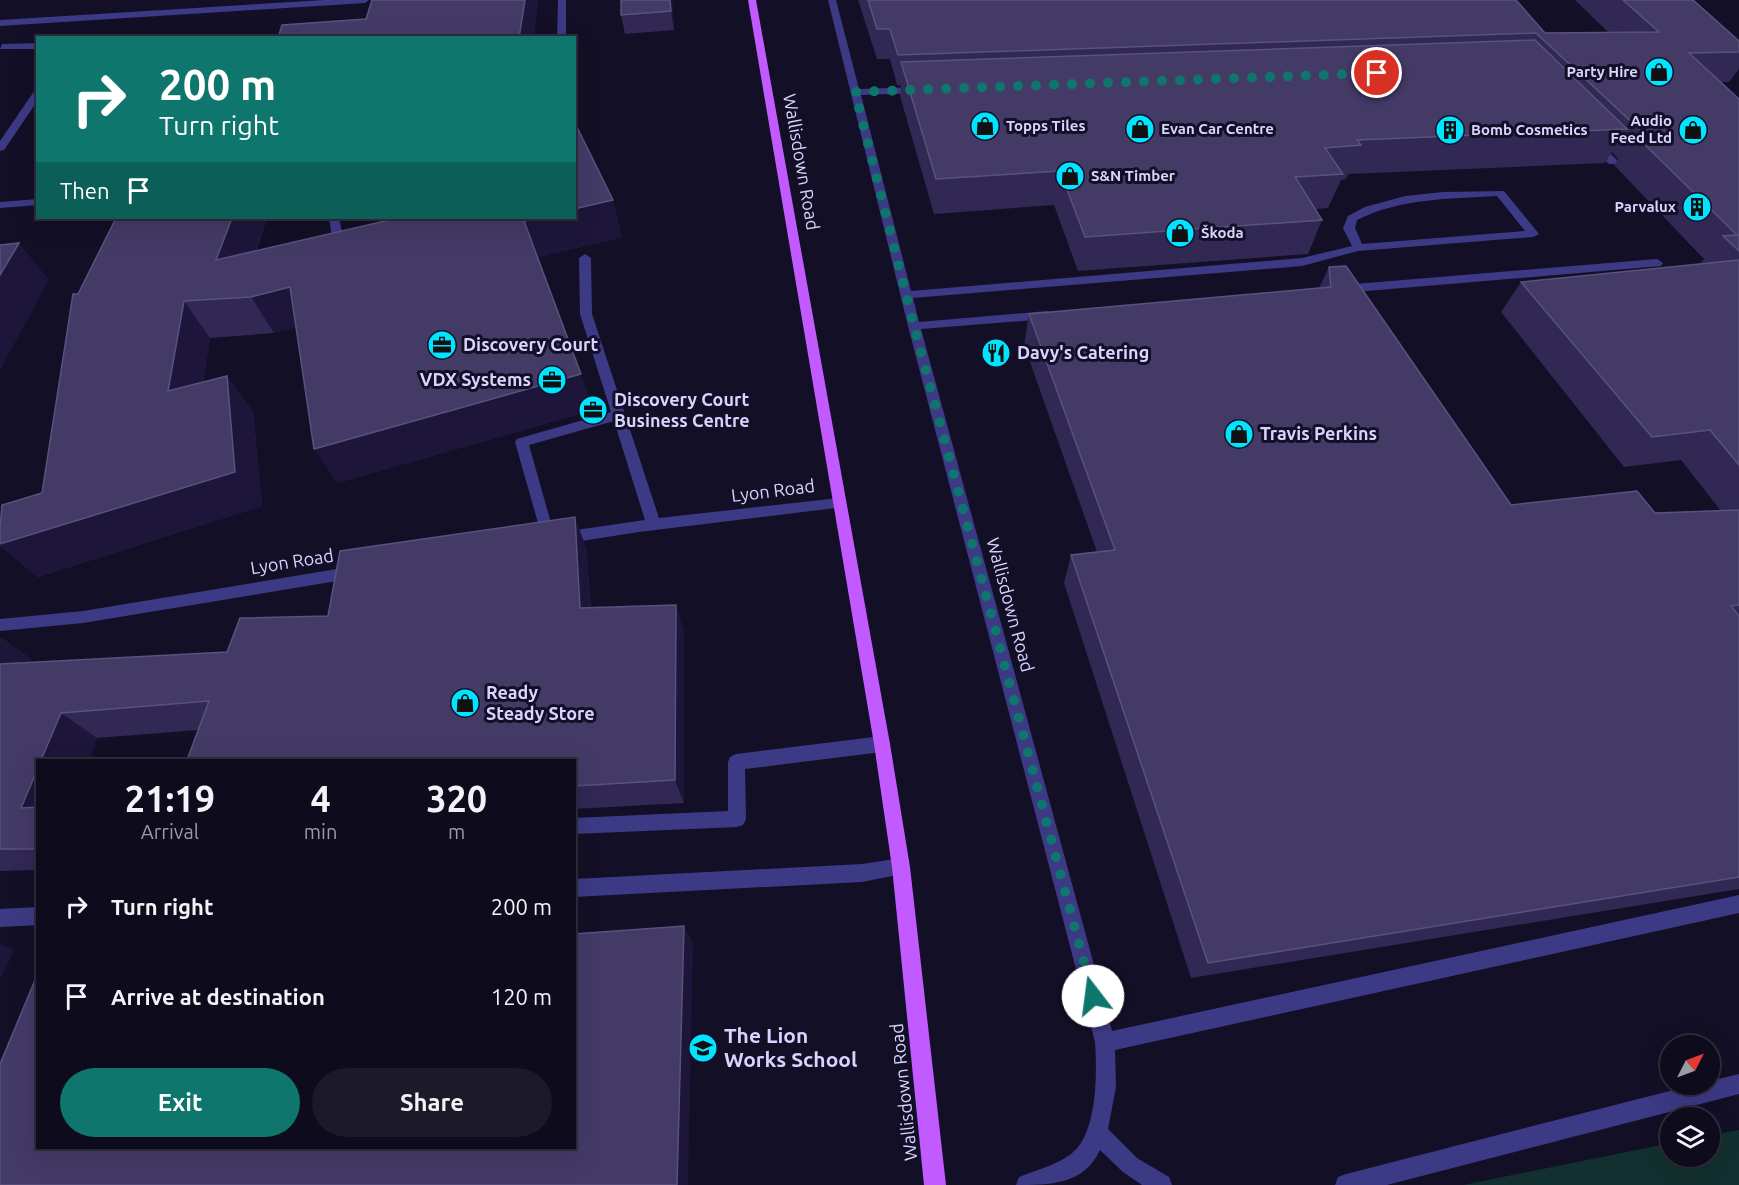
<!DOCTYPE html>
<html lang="en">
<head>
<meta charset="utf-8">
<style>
  body { margin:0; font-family:Ubuntu,sans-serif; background:#1c1929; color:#f1f3f6; height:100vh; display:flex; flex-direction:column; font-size:22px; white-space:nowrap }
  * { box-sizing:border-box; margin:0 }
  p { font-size:20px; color:#9b9ba3 }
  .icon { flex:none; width:33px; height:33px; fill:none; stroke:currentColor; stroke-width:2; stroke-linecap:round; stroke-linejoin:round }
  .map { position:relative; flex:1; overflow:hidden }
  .sheet { position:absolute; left:36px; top:759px; width:540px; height:390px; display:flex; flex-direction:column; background:#0e0b1c; border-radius:0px; box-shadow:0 6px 24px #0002,0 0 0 2px #2e2b3b }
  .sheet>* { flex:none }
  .top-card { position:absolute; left:36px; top:36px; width:540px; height:183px; border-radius:0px; box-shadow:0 6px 24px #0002,0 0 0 2px #2e2b3b; background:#0f766e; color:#fff; overflow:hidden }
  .needle { width:39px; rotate:48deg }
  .tools { position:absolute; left:1660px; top:1035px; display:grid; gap:12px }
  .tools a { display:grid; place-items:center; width:60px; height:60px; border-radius:50%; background:#0e0b1c; box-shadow:0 6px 24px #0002,0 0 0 2px #2e2b3b; font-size:30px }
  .pin { position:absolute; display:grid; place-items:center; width:51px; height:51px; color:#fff; margin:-26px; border:3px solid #fff; border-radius:50%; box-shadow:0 2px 6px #0007 }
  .me { position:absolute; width:66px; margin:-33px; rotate:345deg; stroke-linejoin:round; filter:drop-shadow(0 0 4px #0008) }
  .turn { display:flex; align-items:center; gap:21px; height:126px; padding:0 24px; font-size:27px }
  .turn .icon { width:78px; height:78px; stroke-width:2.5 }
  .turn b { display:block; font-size:42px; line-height:51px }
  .then { display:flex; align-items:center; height:57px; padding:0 24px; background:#0003; gap:12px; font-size:22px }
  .eta { display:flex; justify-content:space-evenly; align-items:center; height:102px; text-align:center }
  .eta b { font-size:36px; font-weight:600; line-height:42px }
  .action { display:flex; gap:12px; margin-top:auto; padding:12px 24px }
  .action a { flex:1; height:69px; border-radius:36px; background:#0f766e; color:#fff; font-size:24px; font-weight:600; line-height:69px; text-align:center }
  .action a+a { background:#1c1929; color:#f1f3f6 }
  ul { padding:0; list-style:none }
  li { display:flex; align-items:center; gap:18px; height:90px; padding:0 24px }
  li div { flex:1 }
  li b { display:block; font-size:22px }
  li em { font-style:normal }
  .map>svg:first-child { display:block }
  .green { fill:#12302f }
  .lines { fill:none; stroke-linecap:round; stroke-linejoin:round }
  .minor { fill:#3d3a85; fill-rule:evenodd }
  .major { fill:#c25bff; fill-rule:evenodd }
  .wall { fill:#312854 }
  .shaded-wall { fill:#1d163a }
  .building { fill:#433a66; stroke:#5a527e; stroke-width:1.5 }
  .route { stroke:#0f766e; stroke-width:10; stroke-dasharray:0 18 }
  .labels { text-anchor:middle; stroke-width:6; stroke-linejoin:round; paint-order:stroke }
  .far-poi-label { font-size:15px; font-weight:bold; fill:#d9d4ff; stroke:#130f26; text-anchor:start }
  .street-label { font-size:18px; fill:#d9d4ff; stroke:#130f26 }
  .poi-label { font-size:18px; font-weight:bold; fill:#d9d4ff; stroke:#130f26; text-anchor:start }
  .near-poi-label { font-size:21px; font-weight:bold; fill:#d9d4ff; stroke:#130f26; text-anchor:start }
</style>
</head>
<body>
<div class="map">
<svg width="1739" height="1185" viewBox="0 0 1739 1185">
  <rect width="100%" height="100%" fill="#130f26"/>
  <path class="green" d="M 1739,1130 L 1739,1185 L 1463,1185 L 1671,1143 L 1671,1156 L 1710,1156 L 1710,1135 Z"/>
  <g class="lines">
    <g class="minor">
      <path d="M 324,0 L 369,0 L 365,3 L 0,26 L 0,20 Z"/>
      <path d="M 558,0 L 566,0 L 566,38 L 557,38 Z"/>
      <path d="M 828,0 L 836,0 L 859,89 L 920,87 L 925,90 L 920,93 L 861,95 L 911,291 L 1302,258 L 1352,246 L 1343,228 L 1348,216 L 1365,207 L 1405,196 L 1443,192 L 1504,191 L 1539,234 L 1533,237 L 1358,251 L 1302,266 L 913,298 L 919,322 L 1047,311 L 1053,315 L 1047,319 L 921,329 L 1112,1031 L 1739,895 L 1739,913 L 1115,1050 L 1116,1087 L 1108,1129 L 1137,1158 L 1169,1177 L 1172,1185 L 1142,1185 L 1123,1172 L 1100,1150 C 1084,1185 1049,1185 1016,1185 L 1019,1177 C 1036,1170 1057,1165 1071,1154 C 1098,1134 1097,1072 1095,1042 L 908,326 ZM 1497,196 L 1525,231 L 1362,244 L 1355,228 L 1357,220 C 1401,198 1449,199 1497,196 Z"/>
      <path d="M 38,43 L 38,49 L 0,49 L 2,44 Z"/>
      <path d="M 38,89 L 38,100 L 4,150 L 0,151 L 0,141 L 35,90 Z"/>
      <path d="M 1590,141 L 1598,141 L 1617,160 L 1617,164 L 1609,164 L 1590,145 Z"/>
      <path d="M 38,199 L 38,205 L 0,208 L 0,202 Z"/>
      <path d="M 329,218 L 339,218 L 346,250 L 344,252 L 336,252 L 334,250 Z"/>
      <path d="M 585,254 L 591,258 L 592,314 L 659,518 L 839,498 L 846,503 L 844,507 L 639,532 L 562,544 L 556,540 L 549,546 L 544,544 L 515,442 L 517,439 L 611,412 L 580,314 L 579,258 ZM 614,421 L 645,520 L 562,532 L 555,537 L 529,445 Z"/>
      <path d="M 1657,259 L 1663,263 L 1661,266 L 1343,293 L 1337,289 L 1343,285 Z"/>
      <path d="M 355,566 L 360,568 L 362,572 L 360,576 L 355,578 L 83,623 L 0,631 L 0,619 L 83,611 Z"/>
      <path d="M 882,736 L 888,739 L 890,744 L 888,749 L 882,752 L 745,769 L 746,819 L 743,825 L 737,827 L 574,834 L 574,818 L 728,811 L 728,762 L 730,757 L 736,754 Z"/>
      <path d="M 901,858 L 907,861 L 910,867 L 907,873 L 862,882 L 574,897 L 574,879 L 862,864 Z"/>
      <path d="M 38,907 L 38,925 L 0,927 L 0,909 Z"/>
      <path d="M 1739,1074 L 1739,1094 L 1387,1185 L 1335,1185 L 1338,1177 L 1346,1174 L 1697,1084 L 1710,1084 L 1710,1081 Z"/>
    </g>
    <path class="major" d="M 748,0 L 756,0 L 890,744 L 910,867 L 946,1185 L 924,1185 L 892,867 L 874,744 Z"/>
  </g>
  <g class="wall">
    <path d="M 672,0 L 674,30 L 625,34 L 621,15 Z"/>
    <path d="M 858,0 L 1516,0 L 1545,33 L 1609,33 L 1575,0 L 1693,0 L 1739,41 L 1739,69 L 1729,82 L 1720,82 L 1739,99 L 1739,889 L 1191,978 L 1064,583 L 1071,555 L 1097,552 L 1024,345 L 1029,314 L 1319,288 L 1329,267 L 1511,505 L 1655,513 L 1721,511 L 1681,460 L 1624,467 L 1501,312 L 1521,282 L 1700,264 L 1704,259 L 1614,165 L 1618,159 L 1612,152 L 1605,163 L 1348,174 L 1346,179 L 1341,180 L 1328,208 L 1316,209 L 1322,220 L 1308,254 L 1078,271 L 1054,205 L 934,214 L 900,96 L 901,85 L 897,85 L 890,59 L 877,59 Z"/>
    <path d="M 267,218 L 256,251 L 622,237 L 538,257 L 593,410 L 337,483 L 296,327 L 274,333 L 210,338 L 203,382 L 227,376 L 253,412 L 262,506 L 38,577 L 0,546 L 0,528 L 42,493 L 78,294 Z"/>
    <path d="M 586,547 L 591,608 L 676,605 L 684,633 L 684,803 L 574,809 L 574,760 L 198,730 L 97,738 L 89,760 L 38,760 L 38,870 L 0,871 L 0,637 L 31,659 L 30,663 L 227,652 L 328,616 Z"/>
  </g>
  <g class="shaded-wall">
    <path d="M 525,0 L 537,0 L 538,3 L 534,38 L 519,38 Z"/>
    <path d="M 670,0 L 672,0 L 674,30 L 671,11 Z"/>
    <path d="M 613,200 L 622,237 L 536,258 L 524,221 L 539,218 L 574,218 L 574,209 Z"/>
    <path d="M 232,218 L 267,218 L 239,296 L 216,260 Z"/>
    <path d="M 19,243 L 49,280 L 0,370 L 0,275 Z"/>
    <path d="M 290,287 L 311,323 L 274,333 L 251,297 Z"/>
    <path d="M 184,301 L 210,338 L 197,427 L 168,391 Z"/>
    <path d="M 581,374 L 593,410 L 337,483 L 314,449 Z"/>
    <path d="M 227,376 L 253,412 L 262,506 L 38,577 L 0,546 L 0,544 Z"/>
    <path d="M 575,517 L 586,547 L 593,636 L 580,608 Z"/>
    <path d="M 676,605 L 684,633 L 684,803 L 675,780 Z"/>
    <path d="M 0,637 L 31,659 L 17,692 L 0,681 Z"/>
    <path d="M 61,713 L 97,738 L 89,760 L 41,760 Z"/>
    <path d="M 38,768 L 38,817 L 21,808 Z"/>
    <path d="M 684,926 L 693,943 L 688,1185 L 677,1185 Z"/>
    <path d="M 0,944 L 14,950 L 0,979 Z"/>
  </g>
  <g class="building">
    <path d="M 372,0 L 525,0 L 519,38 L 229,38 L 279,35 L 282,25 L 366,19 Z"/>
    <path d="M 621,0 L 670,0 L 671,11 L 621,15 Z"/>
    <path d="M 868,0 L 1516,0 L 1545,33 L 1659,32 L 1623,0 L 1693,0 L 1739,41 L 1739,52 L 1689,53 L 1739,99 L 1739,251 L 1723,236 L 1737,235 L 1635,135 L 1641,133 L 1640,130 L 1536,33 L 898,55 L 890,29 L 877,29 Z"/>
    <path d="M 1535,40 L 1627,129 L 1357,140 L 1361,145 L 1325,148 L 1343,174 L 1295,177 L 1322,220 L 1085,237 L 1060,171 L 936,179 L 901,62 Z"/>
    <path d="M 574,121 L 613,200 L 574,209 Z"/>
    <path d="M 116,218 L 232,218 L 216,260 L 398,218 L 539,218 L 524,221 L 581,374 L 314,449 L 290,287 L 251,297 L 184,301 L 168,391 L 227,376 L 235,472 L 0,544 L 0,528 L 2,505 L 42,493 L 73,294 L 78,294 Z"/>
    <path d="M 19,243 L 0,275 L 0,245 Z"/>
    <path d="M 1739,260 L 1739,465 L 1710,430 L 1652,437 L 1521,282 Z"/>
    <path d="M 1346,266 L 1511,505 L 1637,491 L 1655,513 L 1739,510 L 1739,605 L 1731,606 L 1739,616 L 1739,877 L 1208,963 L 1071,555 L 1115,550 L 1029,314 L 1331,287 L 1329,267 Z"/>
    <path d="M 575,517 L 580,608 L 676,605 L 675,780 L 574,786 L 574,760 L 187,760 L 209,701 L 61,713 L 41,760 L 38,760 L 38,768 L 21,808 L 38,807 L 38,849 L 0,849 L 0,664 L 227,652 L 240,618 L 328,616 L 340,551 Z"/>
    <path d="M 684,926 L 677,1185 L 0,1185 L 0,1064 L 38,973 L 38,1148 L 574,1148 L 574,934 Z"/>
  </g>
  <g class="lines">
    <path class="route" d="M 1093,996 L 914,326 L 855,92 L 1377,73"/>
  </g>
  <defs>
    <g id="shop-disc" transform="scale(1.5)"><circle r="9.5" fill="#00e5ff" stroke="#130f26"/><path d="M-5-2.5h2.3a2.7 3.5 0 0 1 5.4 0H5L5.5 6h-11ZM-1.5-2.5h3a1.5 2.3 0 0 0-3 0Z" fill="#111"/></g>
    <g id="building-disc" transform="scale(1.5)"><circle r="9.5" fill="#00e5ff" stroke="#130f26"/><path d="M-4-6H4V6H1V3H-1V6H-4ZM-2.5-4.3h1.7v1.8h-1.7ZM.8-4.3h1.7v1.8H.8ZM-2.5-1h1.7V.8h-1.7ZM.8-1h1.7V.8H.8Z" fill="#111"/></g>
    <g id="office-disc" transform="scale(1.5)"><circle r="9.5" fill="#00e5ff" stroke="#130f26"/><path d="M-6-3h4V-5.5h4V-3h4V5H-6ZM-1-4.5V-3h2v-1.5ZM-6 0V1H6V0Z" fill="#111"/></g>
    <g id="restaurant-disc" transform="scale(1.5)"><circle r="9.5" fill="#00e5ff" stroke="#130f26"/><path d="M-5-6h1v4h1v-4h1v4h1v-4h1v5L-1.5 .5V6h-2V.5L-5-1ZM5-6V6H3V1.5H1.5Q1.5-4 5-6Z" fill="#111"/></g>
    <g id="school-disc" transform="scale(1.5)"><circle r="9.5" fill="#00e5ff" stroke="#130f26"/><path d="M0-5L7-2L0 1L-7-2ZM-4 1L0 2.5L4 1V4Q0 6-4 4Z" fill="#111"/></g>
  </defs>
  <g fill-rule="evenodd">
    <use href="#shop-disc" x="1659" y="72"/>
    <use href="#shop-disc" x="985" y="126"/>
    <use href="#shop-disc" x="1140" y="129"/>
    <use href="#building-disc" x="1450" y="130"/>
    <use href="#shop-disc" x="1693" y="130"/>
    <use href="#shop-disc" x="1070" y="176"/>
    <use href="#building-disc" x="1697" y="207"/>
    <use href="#shop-disc" x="1180" y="233"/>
    <use href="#office-disc" x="442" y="345"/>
    <use href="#restaurant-disc" x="996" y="353"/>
    <use href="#office-disc" x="552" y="380"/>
    <use href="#office-disc" x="593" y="410"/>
    <use href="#shop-disc" x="1239" y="434"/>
    <use href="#shop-disc" x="465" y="703"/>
    <use href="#school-disc" x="703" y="1048"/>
  </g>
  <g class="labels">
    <g class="far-poi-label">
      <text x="1638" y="77" text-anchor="end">Party Hire</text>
      <text x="1672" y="126" text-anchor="end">Audio<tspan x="1672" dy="17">Feed Ltd</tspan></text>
      <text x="1006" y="131">Topps Tiles</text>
      <text x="1161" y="134">Evan Car Centre</text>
      <text x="1471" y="135">Bomb Cosmetics</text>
      <text x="1091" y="181">S&amp;N Timber</text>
      <text x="1676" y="212" text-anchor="end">Parvalux</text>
      <text x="1201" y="238">Škoda</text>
    </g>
    <g class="street-label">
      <text transform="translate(801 162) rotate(80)" y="6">Wallisdown Road</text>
      <text transform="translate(773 491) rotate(-7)" y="6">Lyon Road</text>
      <text transform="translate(292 562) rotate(-9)" y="6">Lyon Road</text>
      <text transform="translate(1010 605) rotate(75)" y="6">Wallisdown Road</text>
      <text transform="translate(904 1092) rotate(-96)" y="6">Wallisdown Road</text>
    </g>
    <g class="poi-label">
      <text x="463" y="351">Discovery Court</text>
      <text x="1017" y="359">Davy's Catering</text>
      <text x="531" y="386" text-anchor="end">VDX Systems</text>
      <text x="614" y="406">Discovery Court<tspan x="614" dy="21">Business Centre</tspan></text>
      <text x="1260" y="440">Travis Perkins</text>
      <text x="486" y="699">Ready<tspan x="486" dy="21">Steady Store</tspan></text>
    </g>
    <g class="near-poi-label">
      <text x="724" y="1043">The Lion<tspan x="724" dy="24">Works School</tspan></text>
    </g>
  </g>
</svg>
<div class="tools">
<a><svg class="needle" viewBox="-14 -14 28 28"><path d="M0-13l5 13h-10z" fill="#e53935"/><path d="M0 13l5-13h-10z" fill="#9b9ba3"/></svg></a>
<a><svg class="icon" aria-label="layers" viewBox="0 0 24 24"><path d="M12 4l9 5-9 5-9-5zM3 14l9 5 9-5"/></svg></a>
</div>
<div class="pin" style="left:1377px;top:73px;background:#d93025"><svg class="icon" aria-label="arrive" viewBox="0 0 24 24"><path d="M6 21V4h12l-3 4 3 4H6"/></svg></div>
<svg class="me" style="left:1093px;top:996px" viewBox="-20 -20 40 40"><circle r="19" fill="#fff"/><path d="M0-13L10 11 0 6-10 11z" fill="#0f766e"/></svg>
<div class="top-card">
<div class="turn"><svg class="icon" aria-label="right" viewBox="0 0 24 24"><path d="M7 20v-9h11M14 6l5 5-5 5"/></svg><div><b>200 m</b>Turn right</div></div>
<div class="then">Then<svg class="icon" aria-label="arrive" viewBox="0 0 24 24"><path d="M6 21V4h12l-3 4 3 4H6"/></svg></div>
</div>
<section class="sheet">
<div class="eta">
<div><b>21:19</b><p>Arrival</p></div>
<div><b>4</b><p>min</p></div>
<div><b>320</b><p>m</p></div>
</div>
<ul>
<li><svg class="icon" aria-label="right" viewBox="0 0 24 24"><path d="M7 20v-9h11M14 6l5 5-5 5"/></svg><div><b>Turn right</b></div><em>200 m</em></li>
<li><svg class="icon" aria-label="arrive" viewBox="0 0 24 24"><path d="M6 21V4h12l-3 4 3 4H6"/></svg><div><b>Arrive at destination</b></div><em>120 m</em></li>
</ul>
<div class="action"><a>Exit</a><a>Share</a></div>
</section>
</div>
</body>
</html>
